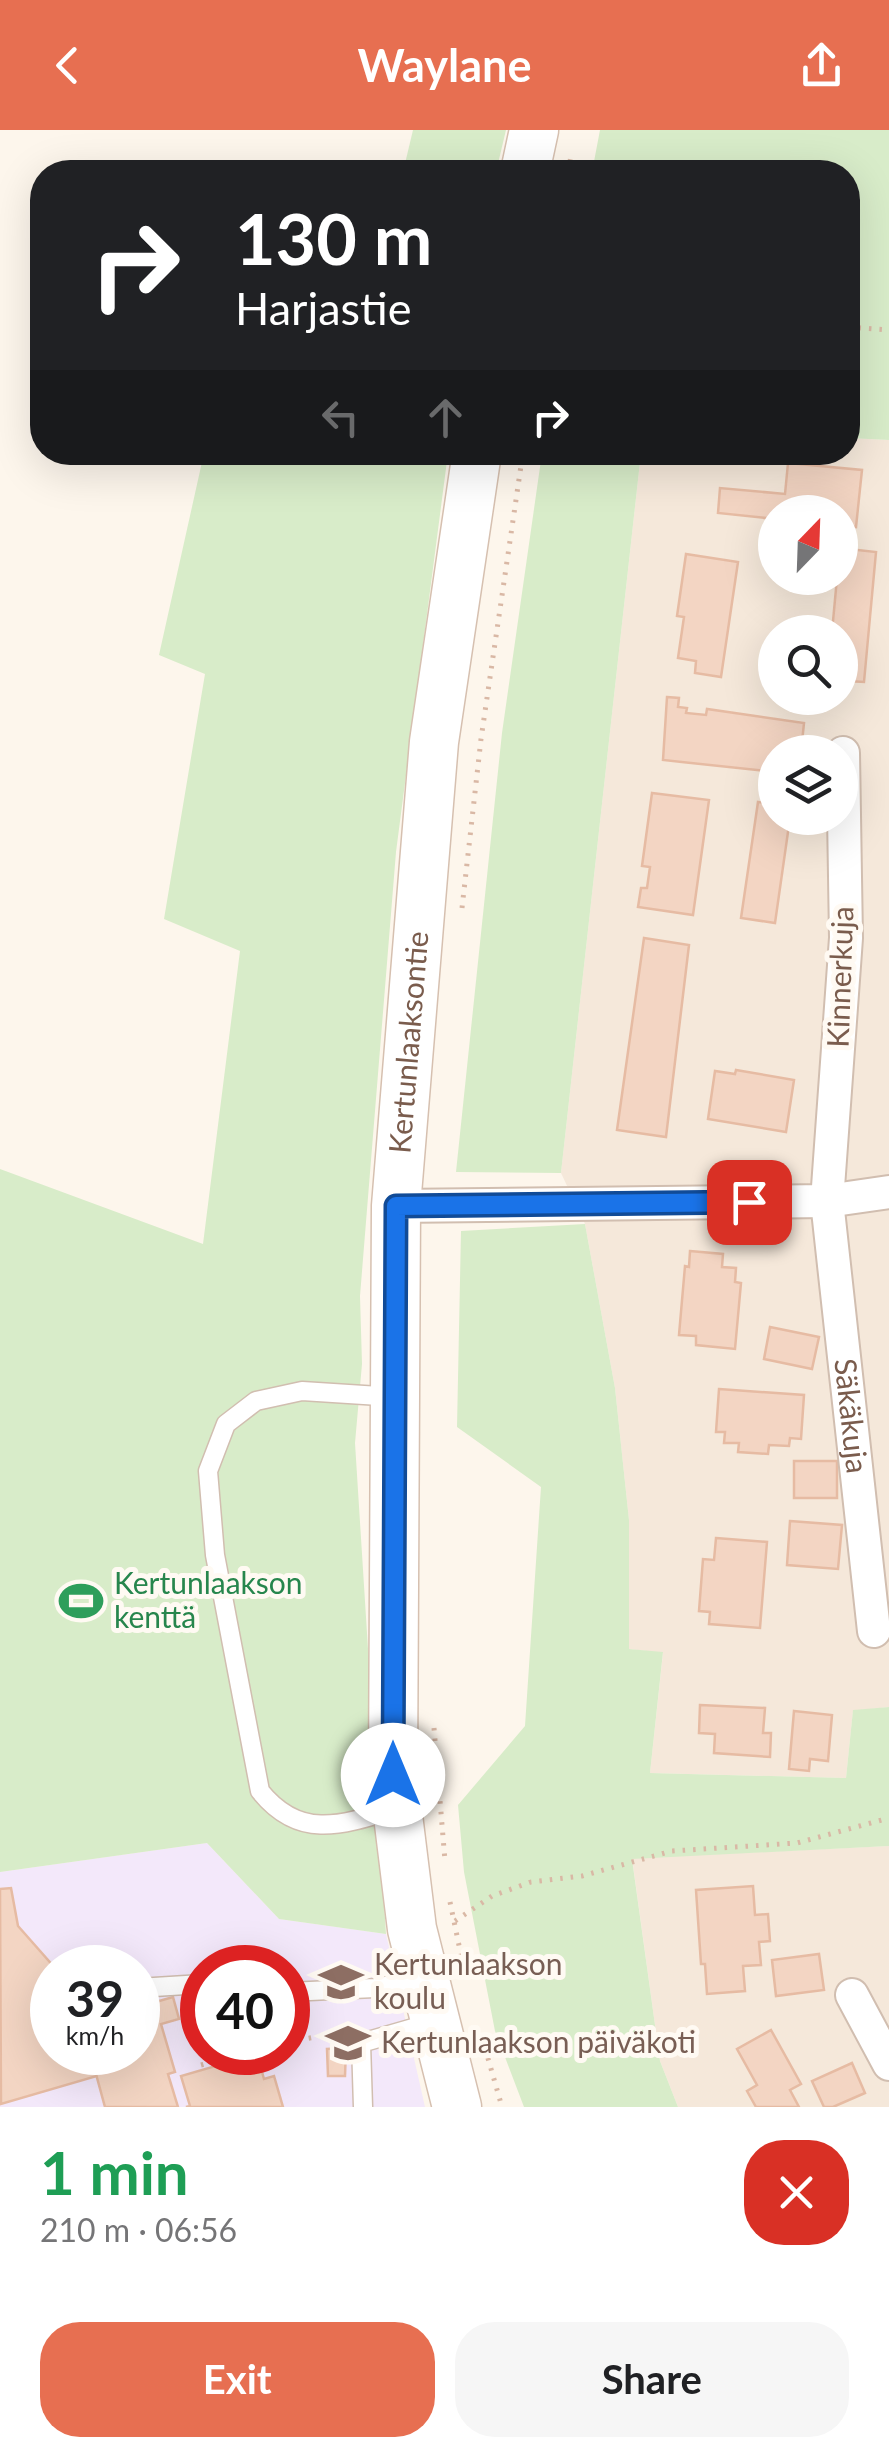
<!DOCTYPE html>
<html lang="en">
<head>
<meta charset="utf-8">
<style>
  body { margin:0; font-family:Lato,sans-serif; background:#f6f6f6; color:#202124; height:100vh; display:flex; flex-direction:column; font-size:38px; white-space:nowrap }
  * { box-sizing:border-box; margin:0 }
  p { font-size:32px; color:#757577 }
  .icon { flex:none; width:55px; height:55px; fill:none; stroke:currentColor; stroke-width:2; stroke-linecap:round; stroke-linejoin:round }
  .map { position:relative; height:1977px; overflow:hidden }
  .panel { display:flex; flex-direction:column; background:#fff; flex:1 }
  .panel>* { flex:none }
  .guide { position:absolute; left:30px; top:30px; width:830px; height:305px; border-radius:40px; box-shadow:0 10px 40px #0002; background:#202124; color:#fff; overflow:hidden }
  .needle { width:65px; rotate:23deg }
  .controls { position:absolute; left:758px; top:365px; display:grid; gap:20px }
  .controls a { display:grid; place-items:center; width:100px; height:100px; border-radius:50%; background:#fff; box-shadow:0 10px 40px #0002; font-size:50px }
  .speed { position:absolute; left:30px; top:1815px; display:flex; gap:20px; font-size:50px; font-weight:700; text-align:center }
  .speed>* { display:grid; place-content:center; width:130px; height:130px; border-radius:50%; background:#fff; box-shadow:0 10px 40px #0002; line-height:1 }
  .speed small { font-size:25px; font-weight:400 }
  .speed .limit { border:15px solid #d22; background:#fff; color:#111 }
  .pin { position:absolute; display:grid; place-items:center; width:85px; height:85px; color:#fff; margin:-42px; border-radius:20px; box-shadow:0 5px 15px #0006 }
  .me { position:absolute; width:110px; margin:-55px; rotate:0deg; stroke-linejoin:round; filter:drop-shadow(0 0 8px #0008) }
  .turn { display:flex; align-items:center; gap:35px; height:210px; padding:0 40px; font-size:45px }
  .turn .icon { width:130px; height:130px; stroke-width:2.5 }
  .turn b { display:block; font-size:70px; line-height:85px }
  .lanes { display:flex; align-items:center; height:95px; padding:0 40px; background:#0003; justify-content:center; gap:50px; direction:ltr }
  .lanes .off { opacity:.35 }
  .round { display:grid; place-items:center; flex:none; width:105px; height:105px; border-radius:40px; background:#f6f6f6 }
  .summary { display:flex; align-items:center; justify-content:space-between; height:170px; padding:0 40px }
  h1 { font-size:60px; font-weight:700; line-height:75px; color:#1e9e55 }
  .cta { display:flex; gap:20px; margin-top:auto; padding:20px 40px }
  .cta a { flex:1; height:115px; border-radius:40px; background:#e76f51; color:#fff; font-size:40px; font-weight:700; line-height:115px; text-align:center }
  .cta a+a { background:#f6f6f6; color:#202124 }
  header { display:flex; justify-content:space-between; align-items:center; height:130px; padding:0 40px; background:#e76f51; color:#fff; font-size:45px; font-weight:700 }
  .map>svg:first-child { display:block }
  .residential { fill:#f5e8da; fill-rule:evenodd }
  .education { fill:#f3e8fa; fill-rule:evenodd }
  .green { fill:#d8ecc9 }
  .building { fill:#f3d5c3; stroke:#e6bba3; stroke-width:2.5 }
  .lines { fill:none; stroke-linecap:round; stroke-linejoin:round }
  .lane-casing { stroke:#d1beb0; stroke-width:21 }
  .street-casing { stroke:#d1beb0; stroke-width:36 }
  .secondary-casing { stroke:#d6c0b0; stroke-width:51 }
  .path { stroke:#d9b8a5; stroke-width:5; stroke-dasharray:2.5 8; stroke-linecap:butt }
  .lane { stroke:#fff; stroke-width:18 }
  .street { stroke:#fff; stroke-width:32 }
  .secondary { stroke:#fff; stroke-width:48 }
  .route-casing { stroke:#114b97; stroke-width:25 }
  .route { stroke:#1a73e8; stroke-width:18 }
  .labels { text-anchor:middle; stroke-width:10; stroke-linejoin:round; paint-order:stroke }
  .street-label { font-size:30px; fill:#7a5c4d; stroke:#fffaf3 }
  .leisure-label { font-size:30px; fill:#27864d; stroke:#fffaf3; text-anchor:start }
  .education-label { font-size:30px; fill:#785e54; stroke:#fffaf3; text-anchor:start }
</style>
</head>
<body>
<header><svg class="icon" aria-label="back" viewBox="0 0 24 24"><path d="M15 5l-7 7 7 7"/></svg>Waylane<svg class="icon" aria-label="share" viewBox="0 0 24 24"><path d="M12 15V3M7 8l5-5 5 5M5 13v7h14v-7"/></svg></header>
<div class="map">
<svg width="889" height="1977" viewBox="0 0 889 1977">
  <rect width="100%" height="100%" fill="#fdf6ec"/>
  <g class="residential">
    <path d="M 848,308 L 889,310 L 889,1577 L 853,1581 L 846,1648 L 650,1643 L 663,1523 L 629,1519 L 629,1390 L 615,1258 L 585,1094 L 561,1043 L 641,323 L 848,322 ZM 775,382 L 840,382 L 840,448 L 775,448 ZM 775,502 L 840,502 L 840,568 L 775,568 ZM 775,622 L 840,622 L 840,688 L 775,688 Z"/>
    <path d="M 889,1716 L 889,1977 L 678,1977 L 660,1931 L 632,1728 Z"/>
  </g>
  <path class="education" d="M 207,1713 L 279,1789 L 386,1804 L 425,1977 L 0,1977 L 0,1742 ZM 52,1838 L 138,1838 L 138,1922 L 52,1922 ZM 202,1838 L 288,1838 L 288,1922 L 202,1922 Z"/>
  <g class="green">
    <path d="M 413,0 L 506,0 L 496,42 L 403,42 Z"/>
    <path d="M 600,0 L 889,0 L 889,310 L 848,308 L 848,42 L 592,42 Z"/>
    <path d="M 204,323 L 448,323 L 396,722 L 360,1166 L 362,1234 L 355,1313 L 386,1804 L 279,1789 L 207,1713 L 0,1742 L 0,1039 L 203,1114 L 240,821 L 164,789 L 205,544 L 159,525 Z"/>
    <path d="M 542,323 L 641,323 L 561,1043 L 456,1042 L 502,603 Z"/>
    <path d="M 585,1094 L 615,1258 L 629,1390 L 629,1519 L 663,1522 L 650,1643 L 846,1648 L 853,1580 L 889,1577 L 889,1716 L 632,1729 L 660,1931 L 678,1977 L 524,1977 L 495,1901 L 464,1742 L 458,1675 L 525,1596 L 541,1357 L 457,1297 L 461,1101 Z"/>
  </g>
  <g class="building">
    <path d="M 788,333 L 862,340 L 856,397 L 840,395 L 840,382 L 775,382 L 775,389 L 718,383 L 720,358 L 785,364 Z"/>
    <path d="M 840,418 L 876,422 L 864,552 L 848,551 L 849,539 L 840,539 L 840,502 L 832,502 L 837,448 L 840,448 Z"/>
    <path d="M 686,424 L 738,432 L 721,547 L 695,543 L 696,531 L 678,528 L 684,487 L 677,486 Z"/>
    <path d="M 667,567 L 679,568 L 678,577 L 687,578 L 686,583 L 706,585 L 707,579 L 804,593 L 801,622 L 775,622 L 775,642 L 663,630 Z"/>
    <path d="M 652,663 L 709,670 L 693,785 L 638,777 L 641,758 L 647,758 L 650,737 L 642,736 Z"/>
    <path d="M 758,672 L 775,674 L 775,688 L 790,688 L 775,793 L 741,788 Z"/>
    <path d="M 644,808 L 689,815 L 666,1007 L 617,1000 Z"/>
    <path d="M 736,940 L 794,950 L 786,1002 L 708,989 L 715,941 L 735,944 Z"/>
    <path d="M 690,1121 L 723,1124 L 722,1137 L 736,1138 L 735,1152 L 741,1153 L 735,1219 L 696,1215 L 696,1206 L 679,1205 L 685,1136 L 689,1137 Z"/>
    <path d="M 770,1197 L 819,1207 L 812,1239 L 764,1229 Z"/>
    <path d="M 719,1259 L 804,1265 L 801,1309 L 790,1308 L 789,1316 L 769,1315 L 768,1324 L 738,1322 L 739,1313 L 724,1313 L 725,1302 L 716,1302 Z"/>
    <rect x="794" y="1331" width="43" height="37"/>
    <path d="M 790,1391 L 842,1395 L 838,1439 L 787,1435 Z"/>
    <path d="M 716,1408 L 767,1412 L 760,1498 L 709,1494 L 710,1482 L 699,1481 L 703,1429 L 714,1430 Z"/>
    <path d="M 700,1575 L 765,1578 L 763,1603 L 771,1603 L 770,1627 L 714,1623 L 715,1604 L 699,1603 Z"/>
    <path d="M 794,1581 L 832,1585 L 828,1631 L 810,1629 L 809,1641 L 789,1639 Z"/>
    <path d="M 753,1756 L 755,1785 L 768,1784 L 770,1811 L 759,1812 L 761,1835 L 743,1836 L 745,1861 L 707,1864 L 705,1834 L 701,1834 L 696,1760 Z"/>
    <path d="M 11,1758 L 18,1796 L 55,1838 L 52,1922 L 90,1922 L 97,1946 L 1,1974 L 0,1759 Z"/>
    <path d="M 819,1824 L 824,1860 L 776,1866 L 772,1830 Z"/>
    <path d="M 173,1867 L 179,1889 L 161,1894 L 175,1942 L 168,1944 L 178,1977 L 105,1977 L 90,1922 L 138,1922 L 138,1877 Z"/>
    <path d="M 297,1872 L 303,1892 L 288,1897 L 288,1875 Z"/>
    <path d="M 771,1900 L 801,1954 L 790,1960 L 799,1977 L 756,1977 L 747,1961 L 757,1955 L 737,1919 Z"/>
    <path d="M 346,1918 L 345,1946 L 328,1946 L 327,1919 Z"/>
    <path d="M 257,1924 L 264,1949 L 274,1946 L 283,1977 L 186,1977 L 190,1976 L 181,1946 Z"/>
    <path d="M 852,1933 L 865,1963 L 833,1977 L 824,1977 L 812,1951 Z"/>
  </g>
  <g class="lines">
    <g class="lane-casing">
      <g id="lane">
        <path d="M 395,1267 L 302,1261 L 256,1271 L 226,1294 L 208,1341 L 215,1425 L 260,1661 C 300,1711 343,1695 397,1678"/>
        <path d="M 138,1858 L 202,1854"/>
        <path d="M 288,1862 L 375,1858 L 421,1849"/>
        <path d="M 363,1977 L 361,1913 L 434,1892"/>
      </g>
    </g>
    <g class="street-casing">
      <g id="street">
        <path id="s1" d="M 843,623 L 846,808 L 827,1071 L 874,1501"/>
        <path d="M 396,1076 L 827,1071 L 889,1062"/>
        <path d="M 852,1865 L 889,1934"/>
      </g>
    </g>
    <g class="secondary-casing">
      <g id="secondary">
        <path d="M 525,42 L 534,0"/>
        <path id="s2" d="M 457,1977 L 412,1799 L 393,1645 L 396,1076 L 434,612 L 477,322"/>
      </g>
    </g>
    <g class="path">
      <path d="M 568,42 L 571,26"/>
      <path d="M 848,197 L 889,200"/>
      <path d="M 462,778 L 481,609 L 523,322"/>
      <path d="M 434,1598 L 445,1731"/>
      <path d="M 450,1772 L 462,1830"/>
      <path d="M 455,1791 L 492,1766 L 531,1752 L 582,1746 L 672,1721 L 797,1713 L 889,1688"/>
      <path d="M 288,1912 L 343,1902"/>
      <path d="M 485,1918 L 502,1977"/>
      <path d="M 201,1935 L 248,1922"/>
    </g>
    <use href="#lane" class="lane"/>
    <use href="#street" class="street"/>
    <use href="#secondary" class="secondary"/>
  </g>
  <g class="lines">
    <g class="route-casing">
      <path id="route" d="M 393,1645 L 396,1076 L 749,1072"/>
    </g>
    <use href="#route" class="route"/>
  </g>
  <defs>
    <g id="stadium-bare" transform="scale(3.45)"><path d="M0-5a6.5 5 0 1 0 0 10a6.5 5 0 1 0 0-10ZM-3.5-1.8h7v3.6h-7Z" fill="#2e9e5b" stroke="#fffaf3" stroke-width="2.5" paint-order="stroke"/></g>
    <g id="school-bare" transform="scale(3.45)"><path d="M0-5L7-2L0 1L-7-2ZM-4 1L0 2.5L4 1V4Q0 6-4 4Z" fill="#8d6e63" stroke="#fffaf3" stroke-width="2.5" paint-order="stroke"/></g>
  </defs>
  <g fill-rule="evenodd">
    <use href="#stadium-bare" x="81" y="1471"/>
    <use href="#school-bare" x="341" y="1852"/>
    <use href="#school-bare" x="348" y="1913"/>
  </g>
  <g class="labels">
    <g class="street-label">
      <text transform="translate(841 847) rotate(-88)" y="10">Kinnerkuja</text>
      <text dy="10" stroke="none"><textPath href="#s2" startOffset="1072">Kertunlaaksontie</textPath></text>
      <text dy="10" stroke="none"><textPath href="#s1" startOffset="665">Säkäkuja</textPath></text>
    </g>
    <g class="leisure-label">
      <text x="114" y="1464">Kertunlaakson<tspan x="114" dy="34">kenttä</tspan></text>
    </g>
    <g class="education-label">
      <text x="374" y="1845">Kertunlaakson<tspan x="374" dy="34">koulu</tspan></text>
      <text x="381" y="1923">Kertunlaakson päiväkoti</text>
    </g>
  </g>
</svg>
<div class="controls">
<a><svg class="needle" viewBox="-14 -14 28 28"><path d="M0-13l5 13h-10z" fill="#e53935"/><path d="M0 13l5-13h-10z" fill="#757577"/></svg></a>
<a><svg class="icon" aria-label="search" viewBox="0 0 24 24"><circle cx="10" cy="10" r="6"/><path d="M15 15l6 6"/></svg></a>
<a><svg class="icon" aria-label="layers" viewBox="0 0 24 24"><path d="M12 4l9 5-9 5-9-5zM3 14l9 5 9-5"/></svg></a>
</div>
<div class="speed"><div>39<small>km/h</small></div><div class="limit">40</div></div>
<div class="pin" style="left:749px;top:1072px;background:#d93025"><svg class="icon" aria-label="arrive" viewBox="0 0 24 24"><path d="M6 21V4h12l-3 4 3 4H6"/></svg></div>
<svg class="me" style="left:393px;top:1645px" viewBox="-20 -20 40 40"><circle r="19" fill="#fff"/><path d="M0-13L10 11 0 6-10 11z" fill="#1a73e8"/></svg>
<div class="guide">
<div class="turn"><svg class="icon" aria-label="right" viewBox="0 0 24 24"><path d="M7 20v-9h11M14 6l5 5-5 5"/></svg><div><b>130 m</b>Harjastie</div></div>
<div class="lanes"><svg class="icon off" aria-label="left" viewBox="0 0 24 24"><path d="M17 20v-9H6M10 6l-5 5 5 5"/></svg><svg class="icon off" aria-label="ahead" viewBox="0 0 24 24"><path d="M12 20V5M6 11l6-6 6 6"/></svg><svg class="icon" aria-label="right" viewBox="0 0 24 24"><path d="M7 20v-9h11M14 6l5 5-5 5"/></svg></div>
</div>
</div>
<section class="panel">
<div class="summary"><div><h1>1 min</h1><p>210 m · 06:56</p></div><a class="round" style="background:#d93025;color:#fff"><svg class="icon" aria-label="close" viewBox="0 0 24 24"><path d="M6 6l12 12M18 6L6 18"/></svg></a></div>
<div class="cta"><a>Exit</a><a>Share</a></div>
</section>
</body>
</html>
